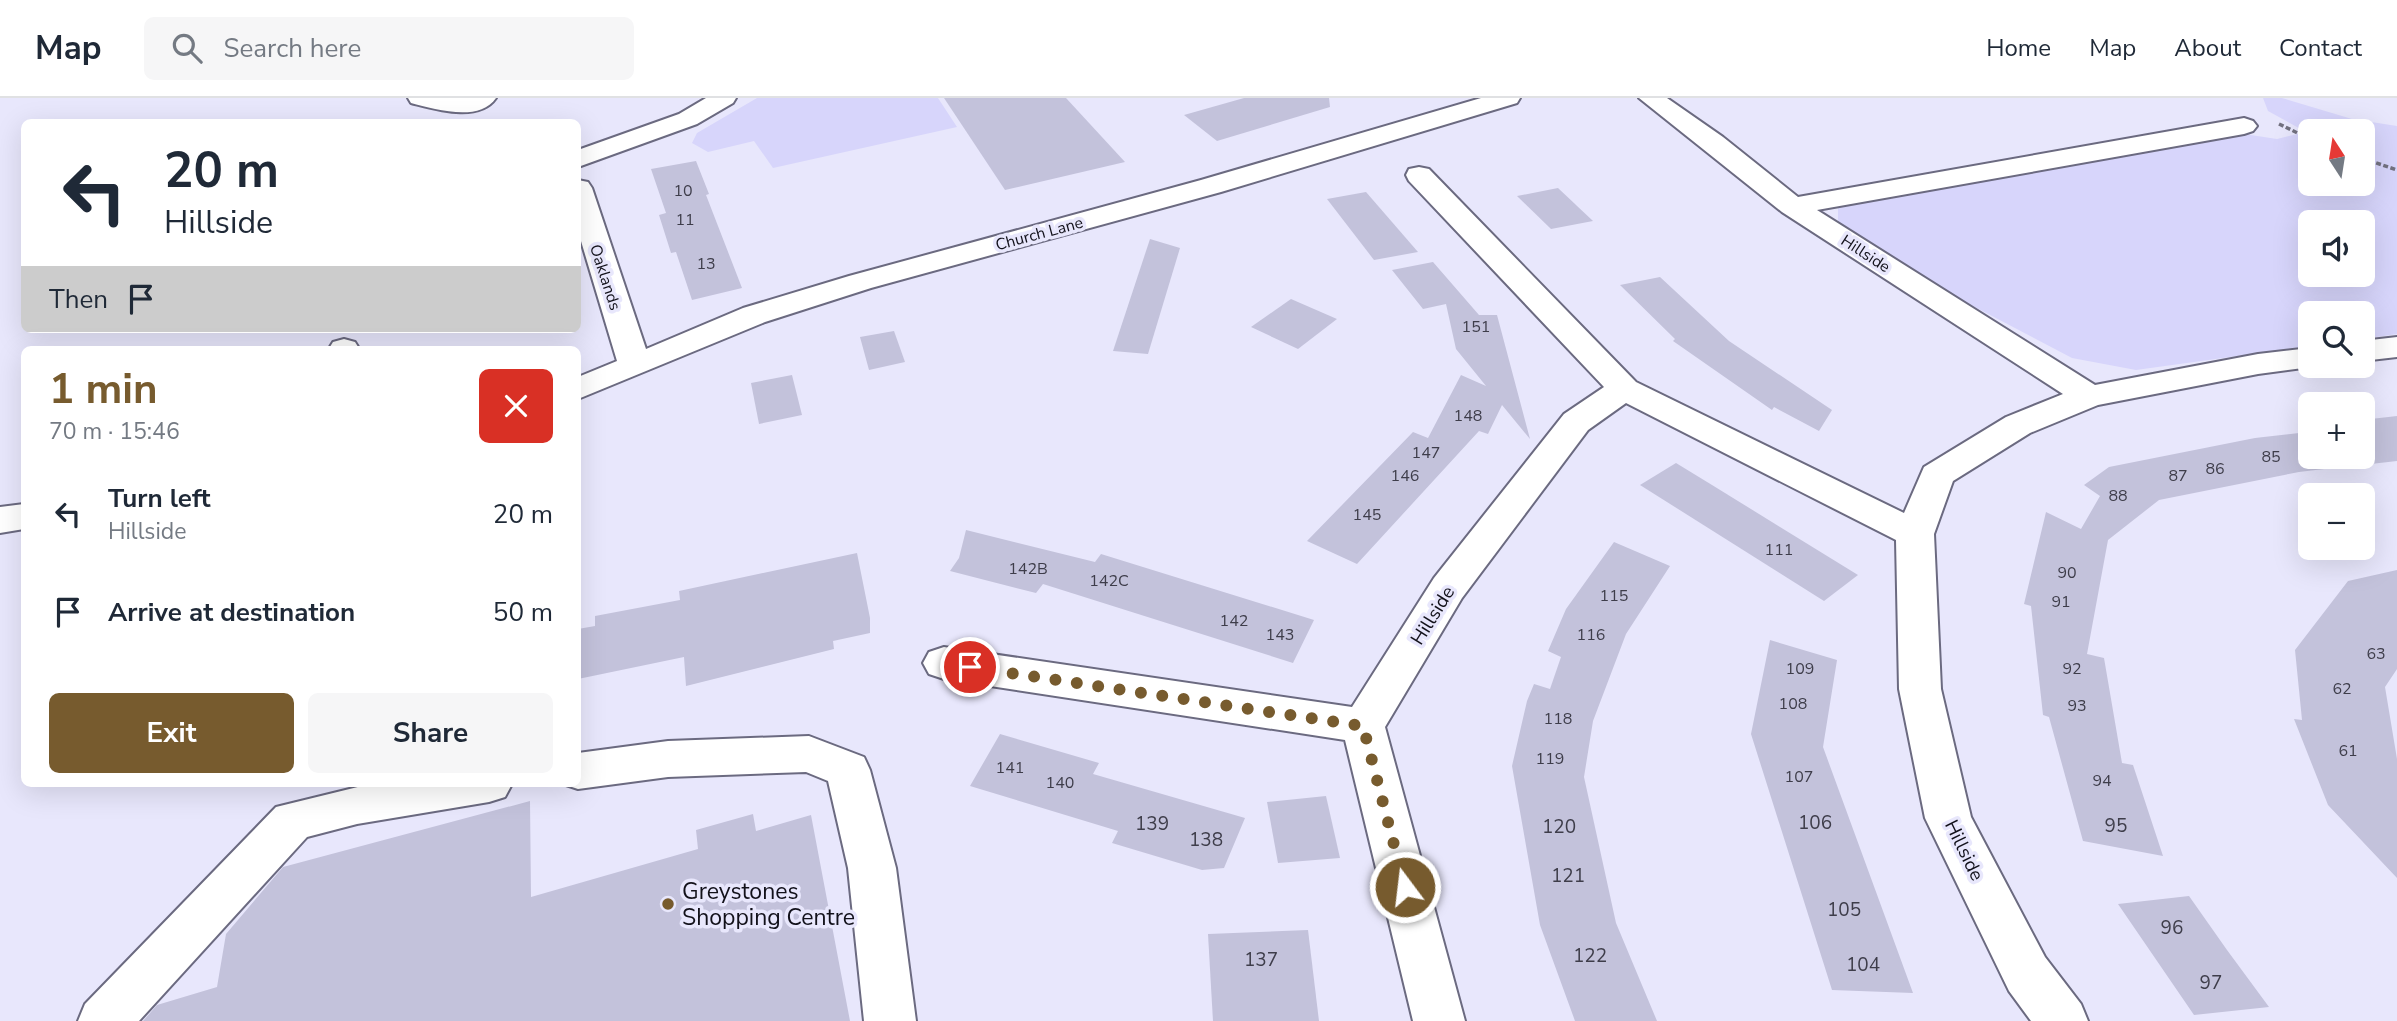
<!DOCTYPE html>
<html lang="en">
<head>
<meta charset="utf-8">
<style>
  body { margin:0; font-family:"Nunito Sans",sans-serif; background:#f6f6f7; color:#1f2937; height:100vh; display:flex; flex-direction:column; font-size:26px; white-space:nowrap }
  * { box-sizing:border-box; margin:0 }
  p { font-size:23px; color:#747a83 }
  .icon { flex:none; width:38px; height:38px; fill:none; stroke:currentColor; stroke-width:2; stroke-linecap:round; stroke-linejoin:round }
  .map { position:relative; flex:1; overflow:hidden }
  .drawer { position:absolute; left:21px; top:248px; width:560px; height:441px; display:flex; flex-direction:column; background:#fff; border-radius:10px; box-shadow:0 7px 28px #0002 }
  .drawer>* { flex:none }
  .top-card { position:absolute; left:21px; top:21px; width:560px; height:214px; border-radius:10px; box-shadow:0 7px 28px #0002; background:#fff; color:#1f2937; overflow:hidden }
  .needle { width:46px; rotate:348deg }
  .tools { position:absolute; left:2298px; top:21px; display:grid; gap:14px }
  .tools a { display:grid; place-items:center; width:77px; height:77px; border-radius:10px; background:#fff; box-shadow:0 7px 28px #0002; font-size:35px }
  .pin { position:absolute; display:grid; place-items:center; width:60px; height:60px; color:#fff; margin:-30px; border:4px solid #fff; border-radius:50%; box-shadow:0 2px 7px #0007 }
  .me { position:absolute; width:77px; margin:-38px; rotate:345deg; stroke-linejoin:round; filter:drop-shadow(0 0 5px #0008) }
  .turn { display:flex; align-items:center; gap:24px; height:147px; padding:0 28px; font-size:32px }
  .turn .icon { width:91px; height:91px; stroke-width:2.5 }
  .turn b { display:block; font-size:49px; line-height:60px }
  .then { display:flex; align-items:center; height:66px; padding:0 28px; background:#0003; gap:14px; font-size:26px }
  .round { display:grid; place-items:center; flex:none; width:74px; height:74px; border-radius:10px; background:#f6f6f7 }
  .headline { display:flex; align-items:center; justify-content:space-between; height:119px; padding:0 28px }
  h1 { font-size:42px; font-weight:700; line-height:52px; color:#775b2e }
  .cta { display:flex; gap:14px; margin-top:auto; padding:14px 28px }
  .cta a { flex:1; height:80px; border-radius:10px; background:#775b2e; color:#fff; font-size:28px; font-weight:700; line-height:80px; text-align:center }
  .cta a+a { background:#f6f6f7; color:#1f2937 }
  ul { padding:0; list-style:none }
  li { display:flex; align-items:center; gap:21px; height:98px; padding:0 28px }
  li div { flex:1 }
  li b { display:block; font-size:26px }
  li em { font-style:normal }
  header { display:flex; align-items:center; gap:42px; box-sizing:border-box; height:98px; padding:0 35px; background:#fff; border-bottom:2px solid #e0e1e3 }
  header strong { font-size:33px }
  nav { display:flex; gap:38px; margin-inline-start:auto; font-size:24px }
  .search { width:490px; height:63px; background:#f6f6f7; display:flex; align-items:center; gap:18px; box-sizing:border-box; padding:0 24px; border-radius:10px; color:#747a83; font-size:26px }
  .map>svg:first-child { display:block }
  .green { fill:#d7d5fb; fill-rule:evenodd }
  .building { fill:#c3c2db }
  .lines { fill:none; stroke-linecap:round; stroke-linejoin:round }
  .minor-casing { stroke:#6b6a80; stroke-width:4 }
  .path { stroke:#737280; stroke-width:3.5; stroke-dasharray:5 2.5; stroke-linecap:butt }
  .minor { fill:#fff; fill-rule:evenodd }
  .route { stroke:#775b2e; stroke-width:12; stroke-dasharray:0 21.6 }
  .poi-dot { fill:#775b2e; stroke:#e8e7fc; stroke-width:2.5 }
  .labels { text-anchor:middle; stroke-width:7; stroke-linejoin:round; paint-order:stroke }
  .number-label { font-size:16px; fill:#3e3d4a }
  .far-street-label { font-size:16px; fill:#12111a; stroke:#e8e7fc }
  .street-label { font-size:19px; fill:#12111a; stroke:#e8e7fc }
  .near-number-label { font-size:19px; fill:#3e3d4a }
  .near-poi-label { font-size:23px; fill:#12111a; stroke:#e8e7fc; text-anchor:start }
</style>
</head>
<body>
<header>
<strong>Map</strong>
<div class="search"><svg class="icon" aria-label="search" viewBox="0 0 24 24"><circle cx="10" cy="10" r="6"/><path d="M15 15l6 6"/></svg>Search here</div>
<nav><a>Home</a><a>Map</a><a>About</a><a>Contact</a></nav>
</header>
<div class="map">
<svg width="2397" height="923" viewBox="0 0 2397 923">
  <rect width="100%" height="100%" fill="#e8e7fc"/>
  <g class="green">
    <path d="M 757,0 L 938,0 L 957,29 L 773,70 L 754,43 L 708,54 L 692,45 L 697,35 Z"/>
    <path d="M 2263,0 L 2282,0 L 2352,21 L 2397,28 L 2397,236 L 2363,241 L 2362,215 L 2310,215 L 2310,248 L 2136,272 L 2072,260 L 1891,165 L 1838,127 L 1838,105 L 2244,36 L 2277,41 L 2306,34 L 2268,13 ZM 2310,33 L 2362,33 L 2362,86 L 2310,86 ZM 2310,124 L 2362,124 L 2362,177 L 2310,177 Z"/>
  </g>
  <g class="building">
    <path d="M 944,0 L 1066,0 L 1125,64 L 1005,92 Z"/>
    <path d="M 1244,0 L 1329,0 L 1330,9 L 1217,43 L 1184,17 Z"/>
    <path d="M 696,63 L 709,96 L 706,97 L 742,190 L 692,202 L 676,154 L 671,155 L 659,117 L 666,115 L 651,71 Z"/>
    <path d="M 1558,90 L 1593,123 L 1551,131 L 1517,98 Z"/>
    <path d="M 1366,94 L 1418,154 L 1374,162 L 1327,101 Z"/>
    <path d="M 1150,141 L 1180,150 L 1148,256 L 1113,253 Z"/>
    <path d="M 1433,164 L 1479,217 L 1497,217 L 1530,341 L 1502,307 L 1488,336 L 1479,333 L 1357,466 L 1307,443 L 1413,334 L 1428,340 L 1461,277 L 1486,288 L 1456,251 L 1446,206 L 1423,211 L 1392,172 Z"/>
    <path d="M 1660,179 L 1729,243 L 1832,312 L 1819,333 L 1774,309 L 1772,312 L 1673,243 L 1675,241 L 1620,187 Z"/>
    <path d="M 1291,201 L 1337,221 L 1298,251 L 1251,229 Z"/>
    <path d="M 894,233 L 905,264 L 869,272 L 860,239 Z"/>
    <path d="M 792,277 L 802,317 L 759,326 L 751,285 Z"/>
    <path d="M 2397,318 L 2397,363 L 2362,367 L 2362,322 Z"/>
    <path d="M 2308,334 L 2310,359 L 2338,359 L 2349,368 L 2299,374 L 2159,402 L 2108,442 L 2087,556 L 2104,560 L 2122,665 L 2133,667 L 2163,758 L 2083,743 L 2049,619 L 2043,617 L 2031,508 L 2024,506 L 2046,414 L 2081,431 L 2100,398 L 2084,387 L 2109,369 L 2255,340 Z"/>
    <path d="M 1676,365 L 1712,387 L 1858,477 L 1824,503 L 1640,387 Z"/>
    <path d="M 966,432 L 1095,464 L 1101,456 L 1314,522 L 1293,565 L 1043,486 L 1036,495 L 950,473 L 959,460 Z"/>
    <path d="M 1614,444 L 1670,468 L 1626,536 L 1593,623 L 1584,679 L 1616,825 L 1657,923 L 1575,923 L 1540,827 L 1512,668 L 1527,603 L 1534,586 L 1550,591 L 1561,559 L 1548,553 L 1566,511 Z"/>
    <path d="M 857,455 L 870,520 L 870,535 L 833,543 L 834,551 L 686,588 L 684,559 L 578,581 L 578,531 L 595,528 L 595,518 L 680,502 L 679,493 Z"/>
    <path d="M 2397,472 L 2397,571 L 2385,589 L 2397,661 L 2397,780 L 2328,707 L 2294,621 L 2302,622 L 2295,552 L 2348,483 Z"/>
    <path d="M 1770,542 L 1837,562 L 1823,649 L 1913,895 L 1832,892 L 1751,636 Z"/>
    <path d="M 1000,636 L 1099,665 L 1093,676 L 1245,720 L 1224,770 L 1202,772 L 1112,745 L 1118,733 L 970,688 Z"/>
    <path d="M 1326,698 L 1340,760 L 1278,765 L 1267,704 Z"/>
    <path d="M 530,703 L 531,799 L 698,751 L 696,732 L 753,716 L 756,733 L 811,717 L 850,923 L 143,923 L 157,907 L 217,889 L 226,836 L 283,769 Z"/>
    <path d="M 2189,798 L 2227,852 L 2269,909 L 2194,917 L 2118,806 Z"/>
    <path d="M 1308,832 L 1319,923 L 1213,923 L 1208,836 Z"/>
  </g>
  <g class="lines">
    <g class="minor-casing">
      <g id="minor">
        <path d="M 408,0 L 496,0 C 479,25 435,11 411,5 Z"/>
        <path d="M 706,0 L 736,0 L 733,5 L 697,26 L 578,69 L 578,52 L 679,16 Z"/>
        <path d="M 1481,0 L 1520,0 L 1517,5 L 1221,94 L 871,190 L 765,224 L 578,301 L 578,279 L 617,263 L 578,133 L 578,82 L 588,84 L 592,90 L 646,251 L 743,210 L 849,178 L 1201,82 Z"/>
        <path d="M 1639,0 L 1667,0 L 1723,39 L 1798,99 L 2244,20 L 2253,23 L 2257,28 L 2253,33 L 2244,36 L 1817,112 L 2095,287 L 2258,256 L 2310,250 L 2310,268 L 2318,268 L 2258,276 L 2098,307 L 2030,335 L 1953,383 L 1934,436 L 1941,591 L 1971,719 L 2045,859 L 2081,906 L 2088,923 L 2031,923 L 2009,893 L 1925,720 L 1899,591 L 1896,442 L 1626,305 L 1588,332 L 1462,500 L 1385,629 L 1465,923 L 1413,923 L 1345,642 L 944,581 L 929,576 L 923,565 L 929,554 L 944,549 L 1352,609 L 1434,480 L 1564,316 L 1604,289 L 1409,83 L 1406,77 L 1409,71 L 1419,69 L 1429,71 L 1636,284 L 1904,415 L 1924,369 L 2006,319 L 2063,296 L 1782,114 Z"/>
        <path d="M 2397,239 L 2397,259 L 2362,263 L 2362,243 Z"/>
        <path d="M 344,241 L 355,244 L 360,252 L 328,252 L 333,244 Z"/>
        <path d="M 24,406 L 24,431 L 0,435 L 0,409 Z"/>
        <path d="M 809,638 L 864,659 L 870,672 L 896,770 L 916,923 L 864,923 L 848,770 L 828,683 L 806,674 L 668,679 L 578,691 L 563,686 L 578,686 L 578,655 L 668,643 Z"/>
        <path d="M 370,686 L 512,686 L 505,699 L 489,704 L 357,726 L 307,739 L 139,923 L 78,923 L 85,906 L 276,709 Z"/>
      </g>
    </g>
    <g class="path">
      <path d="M 2279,26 L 2310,41"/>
      <path d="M 2362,60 L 2397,72"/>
    </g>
    <use href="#minor" class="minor"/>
  </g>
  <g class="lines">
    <path class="route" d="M 970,569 L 1363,628 L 1405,789"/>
  </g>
  <circle class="poi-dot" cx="668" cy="806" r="7"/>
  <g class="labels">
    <g class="number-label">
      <text x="683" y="98">10</text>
      <text x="685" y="127">11</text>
      <text x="706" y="171">13</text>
      <text x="1476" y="234">151</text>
      <text x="1468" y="323">148</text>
      <text x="1426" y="360">147</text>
      <text x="2271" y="364">85</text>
      <text x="2215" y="376">86</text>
      <text x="1405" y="383">146</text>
      <text x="2178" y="383">87</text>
      <text x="2118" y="403">88</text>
      <text x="1367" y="422">145</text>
      <text x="1779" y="457">111</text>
      <text x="1028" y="476">142B</text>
      <text x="2067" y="480">90</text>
      <text x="1109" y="488">142C</text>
      <text x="1614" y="503">115</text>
      <text x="2061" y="509">91</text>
      <text x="1234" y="528">142</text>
      <text x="1280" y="542">143</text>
      <text x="1591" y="542">116</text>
      <text x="2376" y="561">63</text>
      <text x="1800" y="576">109</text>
      <text x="2072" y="576">92</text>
      <text x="2342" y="596">62</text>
      <text x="1793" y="611">108</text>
      <text x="2077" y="613">93</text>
      <text x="1558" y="626">118</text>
      <text x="2348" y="658">61</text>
      <text x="1550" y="666">119</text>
      <text x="1010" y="675">141</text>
      <text x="1799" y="684">107</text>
      <text x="2102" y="688">94</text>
      <text x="1060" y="690">140</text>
    </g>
    <g class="far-street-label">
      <text transform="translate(1039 135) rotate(-15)" y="6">Church Lane</text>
      <text transform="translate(1866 155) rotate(33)" y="6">Hillside</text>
      <text transform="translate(606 179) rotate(72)" y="6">Oaklands</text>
    </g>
    <g class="street-label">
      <text transform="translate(1432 517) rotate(-58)" y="7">Hillside</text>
      <text transform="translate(1965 752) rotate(64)" y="7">Hillside</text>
    </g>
    <g class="near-number-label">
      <text x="1815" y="731">106</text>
      <text x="1152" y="732">139</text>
      <text x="2116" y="734">95</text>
      <text x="1559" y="735">120</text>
      <text x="1206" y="748">138</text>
      <text x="1568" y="784">121</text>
      <text x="1844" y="818">105</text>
      <text x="2172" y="836">96</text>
      <text x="1590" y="864">122</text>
      <text x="1261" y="868">137</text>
      <text x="1863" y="873">104</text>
      <text x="2211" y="891">97</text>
    </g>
    <g class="near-poi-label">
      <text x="682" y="801">Greystones<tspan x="682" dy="26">Shopping Centre</tspan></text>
    </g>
  </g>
</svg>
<div class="tools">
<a><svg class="needle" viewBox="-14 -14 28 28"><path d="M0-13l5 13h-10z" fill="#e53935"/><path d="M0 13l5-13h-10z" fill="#747a83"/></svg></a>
<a><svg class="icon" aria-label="sound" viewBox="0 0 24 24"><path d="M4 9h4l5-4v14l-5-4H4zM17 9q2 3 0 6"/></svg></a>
<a><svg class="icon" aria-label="search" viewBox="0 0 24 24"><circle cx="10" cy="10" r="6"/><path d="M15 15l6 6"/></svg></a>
<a>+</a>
<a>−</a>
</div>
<div class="pin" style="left:970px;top:569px;background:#d93025"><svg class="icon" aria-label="arrive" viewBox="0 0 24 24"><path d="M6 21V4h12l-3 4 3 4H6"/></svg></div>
<svg class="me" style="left:1405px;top:789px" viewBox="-20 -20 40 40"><circle r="17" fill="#775b2e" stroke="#fff" stroke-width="3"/><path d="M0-11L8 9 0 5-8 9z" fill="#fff"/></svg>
<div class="top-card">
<div class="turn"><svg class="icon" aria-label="left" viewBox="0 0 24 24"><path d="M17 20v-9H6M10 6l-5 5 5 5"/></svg><div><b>20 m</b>Hillside</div></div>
<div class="then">Then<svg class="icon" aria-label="arrive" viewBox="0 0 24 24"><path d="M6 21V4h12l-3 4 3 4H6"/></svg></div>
</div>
<section class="drawer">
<div class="headline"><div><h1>1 min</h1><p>70 m · 15:46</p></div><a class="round" style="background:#d93025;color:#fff"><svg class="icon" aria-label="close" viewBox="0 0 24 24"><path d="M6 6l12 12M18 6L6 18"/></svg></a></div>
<ul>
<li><svg class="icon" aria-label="left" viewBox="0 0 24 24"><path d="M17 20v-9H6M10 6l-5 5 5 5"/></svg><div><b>Turn left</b><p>Hillside</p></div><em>20 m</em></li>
<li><svg class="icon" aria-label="arrive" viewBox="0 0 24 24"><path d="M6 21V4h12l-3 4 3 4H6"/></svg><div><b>Arrive at destination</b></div><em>50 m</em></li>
</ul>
<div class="cta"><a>Exit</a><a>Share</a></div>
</section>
</div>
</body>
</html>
